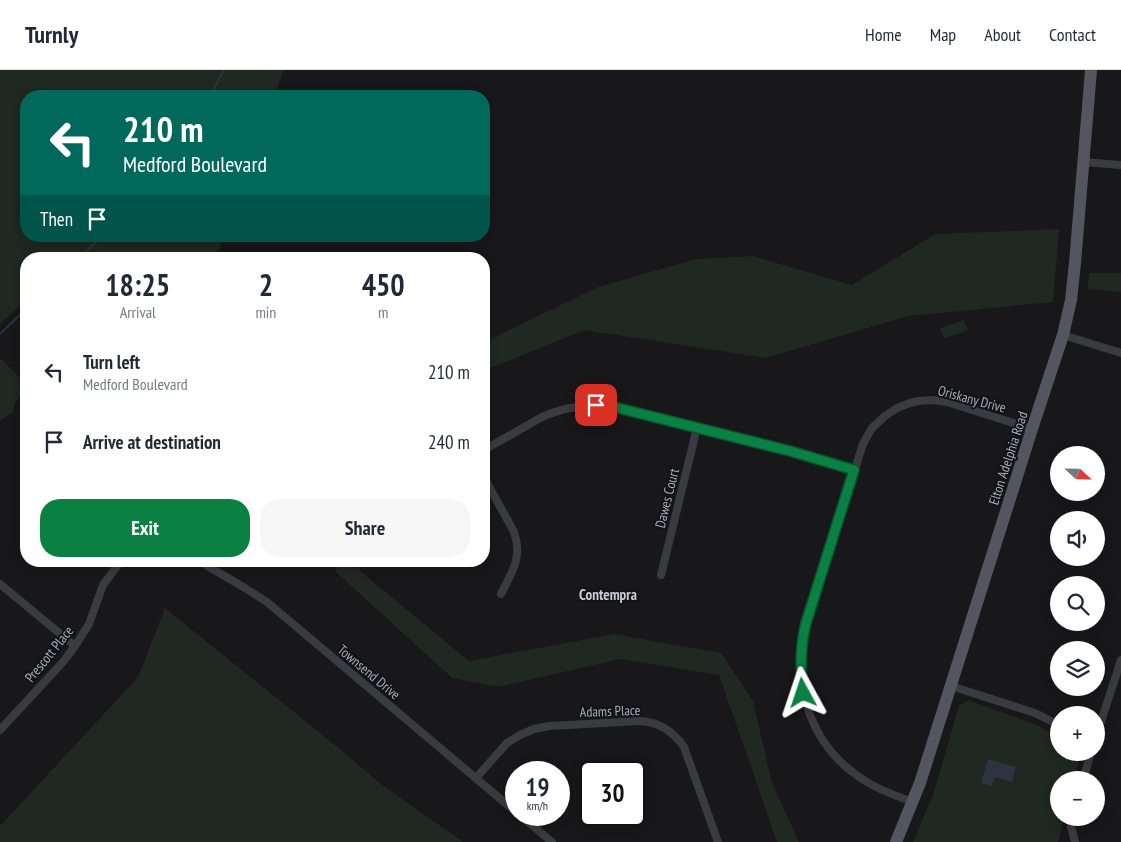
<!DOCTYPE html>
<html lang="en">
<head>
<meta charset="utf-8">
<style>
  body { margin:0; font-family:"PT Sans Narrow",sans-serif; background:#f6f6f7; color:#1f2937; height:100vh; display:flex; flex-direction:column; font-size:19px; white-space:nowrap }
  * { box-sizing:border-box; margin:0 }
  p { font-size:16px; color:#747a83 }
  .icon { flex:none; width:28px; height:28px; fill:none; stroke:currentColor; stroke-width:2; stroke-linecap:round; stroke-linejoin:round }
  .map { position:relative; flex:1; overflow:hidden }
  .details { position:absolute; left:20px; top:182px; width:470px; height:315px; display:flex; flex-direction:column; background:#fff; border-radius:20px; box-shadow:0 2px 12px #0003 }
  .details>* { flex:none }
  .guide { position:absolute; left:20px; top:20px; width:470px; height:152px; border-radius:20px; box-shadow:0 2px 12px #0003; background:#00695c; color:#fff; overflow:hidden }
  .needle { width:32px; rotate:112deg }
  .controls { position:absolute; left:1050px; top:376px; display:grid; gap:10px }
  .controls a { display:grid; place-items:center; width:55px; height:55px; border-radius:50%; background:#fff; box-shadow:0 2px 12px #0003; font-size:25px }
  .speed { position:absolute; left:505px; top:691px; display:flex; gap:10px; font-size:25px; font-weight:700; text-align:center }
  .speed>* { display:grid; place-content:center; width:65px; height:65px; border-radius:50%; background:#fff; box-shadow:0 2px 12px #0003; line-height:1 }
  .speed small { font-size:12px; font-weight:400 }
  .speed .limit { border:2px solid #111; border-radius:8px; background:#fff; color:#111 }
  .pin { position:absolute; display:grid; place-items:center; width:42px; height:42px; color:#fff; margin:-21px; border-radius:10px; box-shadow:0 2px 8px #0006 }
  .me { position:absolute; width:55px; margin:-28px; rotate:355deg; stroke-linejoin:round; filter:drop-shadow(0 0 4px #0008) }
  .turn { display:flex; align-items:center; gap:18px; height:105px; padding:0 20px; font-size:22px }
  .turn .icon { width:65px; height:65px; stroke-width:2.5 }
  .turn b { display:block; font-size:35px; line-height:42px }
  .then { display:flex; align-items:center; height:48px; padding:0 20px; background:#0003; gap:10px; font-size:19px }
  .eta { display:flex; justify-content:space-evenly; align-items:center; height:85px; text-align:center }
  .eta b { font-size:30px; font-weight:700; line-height:35px }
  .primary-button { display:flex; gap:10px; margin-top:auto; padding:10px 20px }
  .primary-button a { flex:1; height:58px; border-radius:20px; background:#0b8043; color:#fff; font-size:20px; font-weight:700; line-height:58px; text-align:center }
  .primary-button a+a { background:#f6f6f7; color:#1f2937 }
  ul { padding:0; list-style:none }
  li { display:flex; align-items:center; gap:15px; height:70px; padding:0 20px }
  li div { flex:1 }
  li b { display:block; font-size:19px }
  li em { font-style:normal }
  header { display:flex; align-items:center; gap:30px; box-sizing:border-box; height:70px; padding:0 25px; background:#fff; border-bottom:1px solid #e0e1e3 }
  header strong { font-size:24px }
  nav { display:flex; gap:28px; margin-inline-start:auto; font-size:18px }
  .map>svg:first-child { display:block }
  .green { fill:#1f2821 }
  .water { fill:#2c343f }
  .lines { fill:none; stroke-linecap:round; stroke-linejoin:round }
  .stream { stroke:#2c343f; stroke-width:2 }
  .street { stroke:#3a3a41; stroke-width:8 }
  .primary { stroke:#54555e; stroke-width:12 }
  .route-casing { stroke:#07532c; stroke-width:12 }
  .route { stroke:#0b8043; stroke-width:9 }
  .labels { text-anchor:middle; stroke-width:4; stroke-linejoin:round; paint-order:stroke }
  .street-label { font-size:14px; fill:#a8acbb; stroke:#131215 }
  .neighbourhood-label { font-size:15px; font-weight:bold; fill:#cacbd6; stroke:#131215 }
</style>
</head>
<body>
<header>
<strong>Turnly</strong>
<nav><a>Home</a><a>Map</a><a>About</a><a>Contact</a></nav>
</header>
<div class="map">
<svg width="1121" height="772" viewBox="0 0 1121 772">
  <rect width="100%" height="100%" fill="#18171a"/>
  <g class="green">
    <path d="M 0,0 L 284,0 L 274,26 L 26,26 L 26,166 L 224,166 L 216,189 L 86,189 L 86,187 L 83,189 L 26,189 L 26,230 L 0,254 Z"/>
    <path d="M 1059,159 L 1053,232 L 908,246 L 766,288 L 584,260 L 484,301 L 484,272 L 598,217 L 696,189 L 753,186 L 852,215 L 935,164 Z"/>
    <path d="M 1090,203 L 1121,203 L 1121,222 L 1087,219 Z"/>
    <path d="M 964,250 L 968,260 L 944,269 L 940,258 Z"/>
    <path d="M 0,288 L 26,314 L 26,322 C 18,328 14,331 13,342 L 0,351 Z"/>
    <path d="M 336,491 L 358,491 L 360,501 L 469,591 L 614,564 L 721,583 L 753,631 L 772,713 L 799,772 L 777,772 L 719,605 L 620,589 L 498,617 L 452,608 L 336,502 Z"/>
    <path d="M 165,538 L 346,684 L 381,714 L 463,772 L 0,772 L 0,756 L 138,607 Z"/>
    <path d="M 968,630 L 1039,656 L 1059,669 L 1059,682 L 1081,683 L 1074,710 L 1059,710 L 1059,748 L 1064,748 L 1058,772 L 913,772 L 933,725 L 959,636 Z"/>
  </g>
  <path class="water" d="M 988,689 L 1016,697 L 1012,712 L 995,707 L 991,716 L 981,713 Z"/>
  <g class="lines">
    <g class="stream">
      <path d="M 210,26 L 224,0"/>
      <path d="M 79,189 L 102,166"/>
      <path d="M 0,264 L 26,239"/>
    </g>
    <g class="street">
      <path d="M 1083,92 L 1121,95"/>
      <path d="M 1063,265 L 1121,283"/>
      <path d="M 484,380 L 542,347 C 567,336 588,334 614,337 L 790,381 L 854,400"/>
      <path d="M 484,407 L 514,462 C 523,487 512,502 501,524"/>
      <path d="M 199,491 L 245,518 L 267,532 L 516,742"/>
      <path d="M 661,505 L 697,358"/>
      <path d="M 0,514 L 75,576"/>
      <path d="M 951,616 L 1035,643 L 1059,655"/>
      <path d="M 0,660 L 63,592 L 75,576 L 89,554 L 103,515 L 121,491"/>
      <path d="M 1096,667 L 1121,590"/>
      <path d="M 476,708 L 507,673 L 520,665 L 534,659 L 549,656 L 640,651 C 659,652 673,661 684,677 L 718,772"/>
      <path d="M 1083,710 L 1091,682"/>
      <path d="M 913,732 C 897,726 881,721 867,712 C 810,678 791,616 806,553 L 863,374 L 872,358 L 885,346 L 897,338 L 910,333 L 918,331 L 933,330 L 947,332 L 1032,359"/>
      <path d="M 520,745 L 552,772"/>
      <path d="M 1071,748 L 1071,756 L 1075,772"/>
    </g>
    <path class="primary" d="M 896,772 L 920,713 L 1032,359 L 1063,265 L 1071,230 L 1075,193 L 1091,0"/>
  </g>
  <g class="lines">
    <g class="route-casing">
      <path id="route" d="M 596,335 L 614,337 L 790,381 L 854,400 L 806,553 C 800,576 800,599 803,623"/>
    </g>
    <use href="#route" class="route"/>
  </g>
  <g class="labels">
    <g class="street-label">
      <text transform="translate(972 329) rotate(15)" y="5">Oriskany Drive</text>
      <text transform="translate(1008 388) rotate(-72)" y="5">Elton Adelphia Road</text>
      <text transform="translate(667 428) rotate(-76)" y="5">Dawes Court</text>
      <text transform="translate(49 584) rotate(-51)" y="5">Prescott Place</text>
      <text transform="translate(369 602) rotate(40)" y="5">Townsend Drive</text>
      <text transform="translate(610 641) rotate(-2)" y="5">Adams Place</text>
    </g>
    <g class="neighbourhood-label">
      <text x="608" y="530">Contempra</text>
    </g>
  </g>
</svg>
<div class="controls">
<a><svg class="needle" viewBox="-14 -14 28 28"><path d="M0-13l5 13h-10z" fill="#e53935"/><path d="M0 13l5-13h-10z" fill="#747a83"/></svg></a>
<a><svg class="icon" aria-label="sound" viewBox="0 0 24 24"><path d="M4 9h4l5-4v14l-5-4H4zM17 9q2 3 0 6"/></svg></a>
<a><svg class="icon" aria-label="search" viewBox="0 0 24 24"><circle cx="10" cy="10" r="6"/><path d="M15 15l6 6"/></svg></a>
<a><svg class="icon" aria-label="layers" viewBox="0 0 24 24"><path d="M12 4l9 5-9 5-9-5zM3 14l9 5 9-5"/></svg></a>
<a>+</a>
<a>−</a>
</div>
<div class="speed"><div>19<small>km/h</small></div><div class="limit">30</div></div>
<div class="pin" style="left:596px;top:335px;background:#d93025"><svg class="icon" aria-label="arrive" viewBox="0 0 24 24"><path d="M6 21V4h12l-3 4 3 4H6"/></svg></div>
<svg class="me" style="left:803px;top:623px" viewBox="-20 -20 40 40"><path d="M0-17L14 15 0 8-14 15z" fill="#0b8043" stroke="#fff" stroke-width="4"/></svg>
<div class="guide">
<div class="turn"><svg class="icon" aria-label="left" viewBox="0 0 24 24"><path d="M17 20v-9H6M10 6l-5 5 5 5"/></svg><div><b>210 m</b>Medford Boulevard</div></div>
<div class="then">Then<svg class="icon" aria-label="arrive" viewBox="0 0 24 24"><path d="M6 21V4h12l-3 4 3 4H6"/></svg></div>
</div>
<section class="details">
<div class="eta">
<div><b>18:25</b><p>Arrival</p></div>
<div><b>2</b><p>min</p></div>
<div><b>450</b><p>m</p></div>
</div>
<ul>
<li><svg class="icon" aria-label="left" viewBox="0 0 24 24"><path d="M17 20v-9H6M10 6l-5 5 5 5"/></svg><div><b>Turn left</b><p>Medford Boulevard</p></div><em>210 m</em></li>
<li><svg class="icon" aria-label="arrive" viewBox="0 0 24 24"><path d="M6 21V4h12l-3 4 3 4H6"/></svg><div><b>Arrive at destination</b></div><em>240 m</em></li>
</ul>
<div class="primary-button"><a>Exit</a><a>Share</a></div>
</section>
</div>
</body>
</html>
